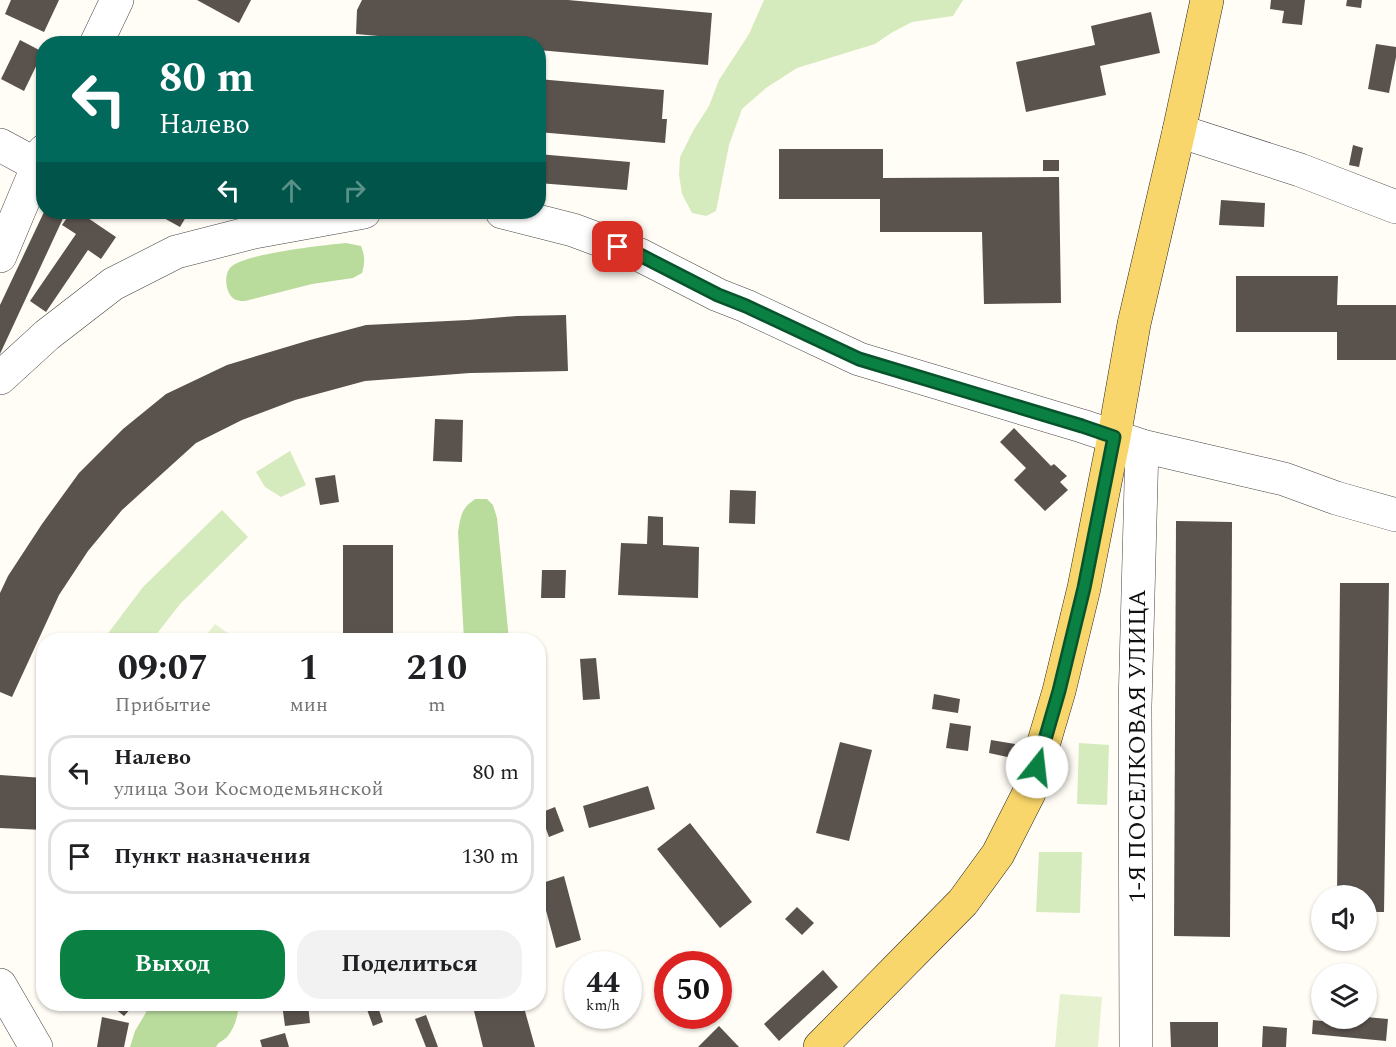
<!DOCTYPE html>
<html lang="ru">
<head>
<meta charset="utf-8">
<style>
  body { margin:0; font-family:Spectral,serif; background:#f2f2f2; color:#202124; height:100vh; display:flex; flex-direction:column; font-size:22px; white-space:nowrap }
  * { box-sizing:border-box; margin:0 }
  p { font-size:20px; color:#757577 }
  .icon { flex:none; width:33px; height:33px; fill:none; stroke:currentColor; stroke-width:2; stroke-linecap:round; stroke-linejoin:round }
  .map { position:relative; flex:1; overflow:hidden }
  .details { position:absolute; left:36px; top:633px; width:510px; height:378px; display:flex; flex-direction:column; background:#fff; border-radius:24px; box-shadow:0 2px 4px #0004 }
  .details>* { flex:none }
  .guide { position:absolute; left:36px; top:36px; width:510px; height:183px; border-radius:24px; box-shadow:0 2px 4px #0004; background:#00695c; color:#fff; overflow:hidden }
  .tools { position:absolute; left:1311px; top:885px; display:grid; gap:12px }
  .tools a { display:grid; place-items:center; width:66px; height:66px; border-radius:50%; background:#fff; box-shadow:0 2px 4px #0004; font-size:30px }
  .speed { position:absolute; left:564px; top:951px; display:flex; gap:12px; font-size:30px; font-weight:700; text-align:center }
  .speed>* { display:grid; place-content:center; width:78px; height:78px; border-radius:50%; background:#fff; box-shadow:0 2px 4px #0004; line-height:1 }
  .speed small { font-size:15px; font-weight:400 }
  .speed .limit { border:9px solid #d22; background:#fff; color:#111 }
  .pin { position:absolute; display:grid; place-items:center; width:51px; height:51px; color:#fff; margin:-26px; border-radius:12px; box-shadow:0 3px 9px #0006 }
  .me { position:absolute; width:66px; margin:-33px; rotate:16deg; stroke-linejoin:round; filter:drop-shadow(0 0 4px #0008) }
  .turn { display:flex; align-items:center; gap:21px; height:126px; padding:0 24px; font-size:27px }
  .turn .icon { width:78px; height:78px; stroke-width:2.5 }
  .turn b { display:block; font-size:42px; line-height:51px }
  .lanes { display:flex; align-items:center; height:57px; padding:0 24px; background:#0003; justify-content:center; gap:30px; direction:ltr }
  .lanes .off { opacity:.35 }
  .eta { display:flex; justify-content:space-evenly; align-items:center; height:102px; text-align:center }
  .eta b { font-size:36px; font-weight:700; line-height:42px }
  .action { display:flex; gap:12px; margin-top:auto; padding:12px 24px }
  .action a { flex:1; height:69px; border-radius:24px; background:#0b8043; color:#fff; font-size:24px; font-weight:700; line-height:69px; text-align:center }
  .action a+a { background:#f2f2f2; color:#202124 }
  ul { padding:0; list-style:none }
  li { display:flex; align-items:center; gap:18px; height:75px; margin:0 12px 9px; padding:0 12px; border:3px solid #e0e0e0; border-radius:24px }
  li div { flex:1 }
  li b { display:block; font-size:22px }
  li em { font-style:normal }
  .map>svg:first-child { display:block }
  .green { fill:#d5ebbd }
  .forest { fill:#b9dc9c }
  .pitch { fill:#e6f2cf }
  .building { fill:#5a524d }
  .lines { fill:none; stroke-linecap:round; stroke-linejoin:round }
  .minor-casing { stroke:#444; stroke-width:34 }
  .major-casing { stroke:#222; stroke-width:34 }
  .minor { stroke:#fff; stroke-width:33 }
  .major { stroke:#f9d66b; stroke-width:33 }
  .route-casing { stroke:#07532c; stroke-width:15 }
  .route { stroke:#0b8043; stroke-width:10 }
  .labels { text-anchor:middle; stroke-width:6; stroke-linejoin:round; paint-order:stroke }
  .street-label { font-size:24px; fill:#111; stroke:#fff }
</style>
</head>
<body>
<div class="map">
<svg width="1396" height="1047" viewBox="0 0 1396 1047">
  <rect width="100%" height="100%" fill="#fffdf5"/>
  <g class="green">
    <path d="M 764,0 L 963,0 L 953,16 L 912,22 L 891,33 L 875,44 L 797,68 L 766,88 L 742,109 L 729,145 L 716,211 L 706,216 L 692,213 L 682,194 L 679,175 L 680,157 L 693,131 L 709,106 L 719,80 L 749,34 Z"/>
    <path d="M 290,451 L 306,485 L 281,497 L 265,487 L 256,472 Z"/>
    <path d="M 222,510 L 248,537 L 180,604 L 152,640 L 103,640 L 143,587 Z"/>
    <path d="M 1079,743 L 1109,745 L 1107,805 L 1077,804 Z"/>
    <path d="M 1039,852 L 1082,852 L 1080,913 L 1036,912 Z"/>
  </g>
  <g class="forest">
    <path d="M 346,243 L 361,246 C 365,256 365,263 362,273 L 353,278 L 312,284 L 245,301 C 243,301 239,301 236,300 C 226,296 223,276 230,268 C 240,254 326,245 346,243 Z"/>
    <path d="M 475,499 L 487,499 L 493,505 L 497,518 L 509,640 L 464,640 L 458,532 C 461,515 461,509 475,499 Z"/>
    <path d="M 151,1004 L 239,1004 C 238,1015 235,1028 227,1037 C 222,1042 219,1041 216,1047 L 130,1047 L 135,1031 Z"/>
  </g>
  <g class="pitch">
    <path d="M 215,624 L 238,640 L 202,640 Z"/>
    <path d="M 1060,994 L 1102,997 L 1098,1047 L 1055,1047 Z"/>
  </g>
  <g class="building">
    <path d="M 11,0 L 59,0 L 44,32 L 5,14 Z"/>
    <path d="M 197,0 L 251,0 L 239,23 Z"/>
    <path d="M 362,0 L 568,0 L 712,13 L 708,65 L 538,50 L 538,44 L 467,44 L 356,34 L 357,10 Z"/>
    <path d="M 1271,0 L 1305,0 L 1302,25 L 1282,23 L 1284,11 L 1270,9 Z"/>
    <path d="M 1347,0 L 1362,0 L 1361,8 L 1346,6 Z"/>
    <path d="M 1151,12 L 1160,53 L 1100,66 L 1106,95 L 1026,112 L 1016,62 L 1095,45 L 1091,26 Z"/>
    <path d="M 20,40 L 43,52 L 24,91 L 1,79 Z"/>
    <path d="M 1376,44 L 1396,47 L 1396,57 L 1389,93 L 1368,89 Z"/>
    <path d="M 538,79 L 664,90 L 662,119 L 667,119 L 665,143 L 538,132 Z"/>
    <path d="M 1353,145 L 1363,148 L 1359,167 L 1349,165 Z"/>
    <path d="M 779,149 L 883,149 L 883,178 L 1059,177 L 1061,303 L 984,304 L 982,232 L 880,232 L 880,199 L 779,199 Z"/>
    <path d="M 538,154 L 630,162 L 627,190 L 538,183 Z"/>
    <rect x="1043" y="160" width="16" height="11"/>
    <path d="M 1221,200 L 1265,203 L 1264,227 L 1219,225 Z"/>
    <path d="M 44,212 L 66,212 L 0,354 L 0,305 Z"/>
    <path d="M 71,212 L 79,212 L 116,237 L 101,259 L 88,250 L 46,312 L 30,301 L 76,234 L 62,225 Z"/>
    <path d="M 153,212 L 189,212 L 180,227 Z"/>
    <path d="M 1236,276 L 1338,276 L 1337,305 L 1396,305 L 1396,360 L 1337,360 L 1337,332 L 1236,332 Z"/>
    <path d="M 566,315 L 568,371 L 470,373 L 365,381 L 295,400 L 242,420 L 196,443 L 122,510 L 88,551 L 59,595 L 12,697 L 0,692 L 0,593 L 8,576 L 42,524 L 79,473 L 123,429 L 166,394 L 227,365 L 310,340 L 366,325 L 468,320 L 517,316 Z"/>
    <path d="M 435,419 L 463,420 L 462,462 L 433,461 Z"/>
    <path d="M 1014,428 L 1051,466 L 1054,464 L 1067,476 L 1060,482 L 1068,490 L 1045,511 L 1014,480 L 1026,468 L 1000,442 Z"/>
    <path d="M 335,475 L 339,502 L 320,505 L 315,478 Z"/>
    <path d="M 730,490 L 756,491 L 755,524 L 729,523 Z"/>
    <path d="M 648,516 L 663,517 L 663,545 L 699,547 L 698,598 L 618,595 L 621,543 L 647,544 Z"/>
    <path d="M 1176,521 L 1232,522 L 1230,937 L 1174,936 Z"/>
    <rect x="343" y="545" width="50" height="95"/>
    <path d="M 542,570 L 566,570 L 565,598 L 541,598 Z"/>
    <path d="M 1340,583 L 1389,583 L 1384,912 L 1366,912 L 1366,896 L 1337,896 Z"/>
    <path d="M 596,658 L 600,699 L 583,700 L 580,659 Z"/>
    <path d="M 934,694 L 960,699 L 958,713 L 932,709 Z"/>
    <path d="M 950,723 L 971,726 L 968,751 L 946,748 Z"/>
    <path d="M 991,740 L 1015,744 L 1012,758 L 989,753 Z"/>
    <path d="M 840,742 L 872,750 L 849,841 L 816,833 Z"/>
    <path d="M 0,775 L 44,778 L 44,830 L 0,828 Z"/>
    <path d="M 648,786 L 655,809 L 589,828 L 583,806 Z"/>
    <path d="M 555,807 L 564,831 L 549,837 L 540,813 Z"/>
    <path d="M 538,823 L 546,837 L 538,841 Z"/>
    <path d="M 690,823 L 752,902 L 720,928 L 657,849 Z"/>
    <path d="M 564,876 L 581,940 L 556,948 L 539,884 Z"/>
    <path d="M 797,907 L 814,923 L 802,935 L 785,919 Z"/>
    <path d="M 823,970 L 838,987 L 779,1041 L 764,1024 Z"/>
    <path d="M 109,1004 L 135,1004 L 124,1016 Z"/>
    <path d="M 282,1004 L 308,1004 L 310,1023 L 285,1026 Z"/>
    <path d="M 365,1004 L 377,1004 L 383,1022 L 373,1026 Z"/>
    <path d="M 503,1004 L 523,1004 L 535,1047 L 483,1047 L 474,1011 Z"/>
    <path d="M 426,1015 L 438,1047 L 426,1047 L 415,1019 Z"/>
    <path d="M 102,1017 L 129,1023 L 124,1047 L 97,1047 Z"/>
    <path d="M 1366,1017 L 1388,1019 L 1386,1041 L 1312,1034 L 1313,1020 L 1340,1023 L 1340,1018 L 1366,1018 Z"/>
    <path d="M 1170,1022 L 1218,1022 L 1218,1047 L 1171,1047 Z"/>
    <path d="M 719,1026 L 739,1047 L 698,1047 Z"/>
    <path d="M 1263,1026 L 1287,1028 L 1286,1047 L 1262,1047 Z"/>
    <path d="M 285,1033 L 289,1047 L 262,1047 L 260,1040 Z"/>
  </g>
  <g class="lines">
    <g class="minor-casing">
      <g id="minor">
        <path d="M 96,44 L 117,0"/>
        <path d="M 1179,131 L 1300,170 L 1396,207"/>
        <path d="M 0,145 L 37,165"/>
        <path d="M 502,212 L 573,230 L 640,255 L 718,295 L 746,306 L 859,359 L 1082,426 L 1142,446 L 1284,479 L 1336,498 L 1396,515"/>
        <path d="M 0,256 L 44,151"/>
        <path d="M 0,378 L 47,335 L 113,284 L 176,252 L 254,232 L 364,212"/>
        <path d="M 0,985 L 36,1047"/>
        <path d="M 1136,1047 L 1135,706 L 1142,446"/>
      </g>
    </g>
    <g class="major-casing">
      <path id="major" d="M 820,1047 L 963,902 L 998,854 L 1029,793 L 1059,691 L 1084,588 L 1114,437 L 1134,324 L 1179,131 L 1207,0"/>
    </g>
    <use href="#minor" class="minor"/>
    <use href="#major" class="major"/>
  </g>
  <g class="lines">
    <g class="route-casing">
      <path id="route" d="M 618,247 L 640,255 L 718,295 L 746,306 L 859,359 L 1082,426 L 1114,437 L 1084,588 L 1059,691 L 1037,767"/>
    </g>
    <use href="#route" class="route"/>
  </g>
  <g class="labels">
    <g class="street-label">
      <text transform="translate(1137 746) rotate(-90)" y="8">1-Я ПОСЕЛКОВАЯ УЛИЦА</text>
    </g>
  </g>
</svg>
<div class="tools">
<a><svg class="icon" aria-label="sound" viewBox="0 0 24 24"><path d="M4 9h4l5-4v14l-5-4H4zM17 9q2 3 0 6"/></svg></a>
<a><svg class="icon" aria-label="layers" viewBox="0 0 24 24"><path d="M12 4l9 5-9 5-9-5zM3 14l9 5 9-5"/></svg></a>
</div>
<div class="speed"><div>44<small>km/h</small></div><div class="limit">50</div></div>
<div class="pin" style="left:618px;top:247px;background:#d93025"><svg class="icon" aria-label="arrive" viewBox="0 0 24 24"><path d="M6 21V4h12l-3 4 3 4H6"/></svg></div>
<svg class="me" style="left:1037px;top:767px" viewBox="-20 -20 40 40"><circle r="19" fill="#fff"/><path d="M0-13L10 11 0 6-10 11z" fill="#0b8043"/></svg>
<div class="guide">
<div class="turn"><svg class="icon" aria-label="left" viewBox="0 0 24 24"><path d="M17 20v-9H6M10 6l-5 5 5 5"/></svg><div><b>80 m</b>Налево</div></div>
<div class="lanes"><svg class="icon" aria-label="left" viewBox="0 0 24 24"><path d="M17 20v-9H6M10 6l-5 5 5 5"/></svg><svg class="icon off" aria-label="ahead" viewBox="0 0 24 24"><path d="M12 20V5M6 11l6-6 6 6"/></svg><svg class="icon off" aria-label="right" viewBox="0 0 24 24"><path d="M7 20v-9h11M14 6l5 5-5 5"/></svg></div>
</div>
<section class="details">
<div class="eta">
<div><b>09:07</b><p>Прибытие</p></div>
<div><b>1</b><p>мин</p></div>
<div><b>210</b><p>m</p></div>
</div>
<ul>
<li><svg class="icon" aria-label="left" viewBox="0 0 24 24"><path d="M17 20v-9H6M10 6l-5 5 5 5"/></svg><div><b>Налево</b><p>улица Зои Космодемьянской</p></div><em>80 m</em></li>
<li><svg class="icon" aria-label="arrive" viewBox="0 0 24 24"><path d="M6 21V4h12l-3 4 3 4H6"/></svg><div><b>Пункт назначения</b></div><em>130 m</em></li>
</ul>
<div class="action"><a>Выход</a><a>Поделиться</a></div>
</section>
</div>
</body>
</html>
